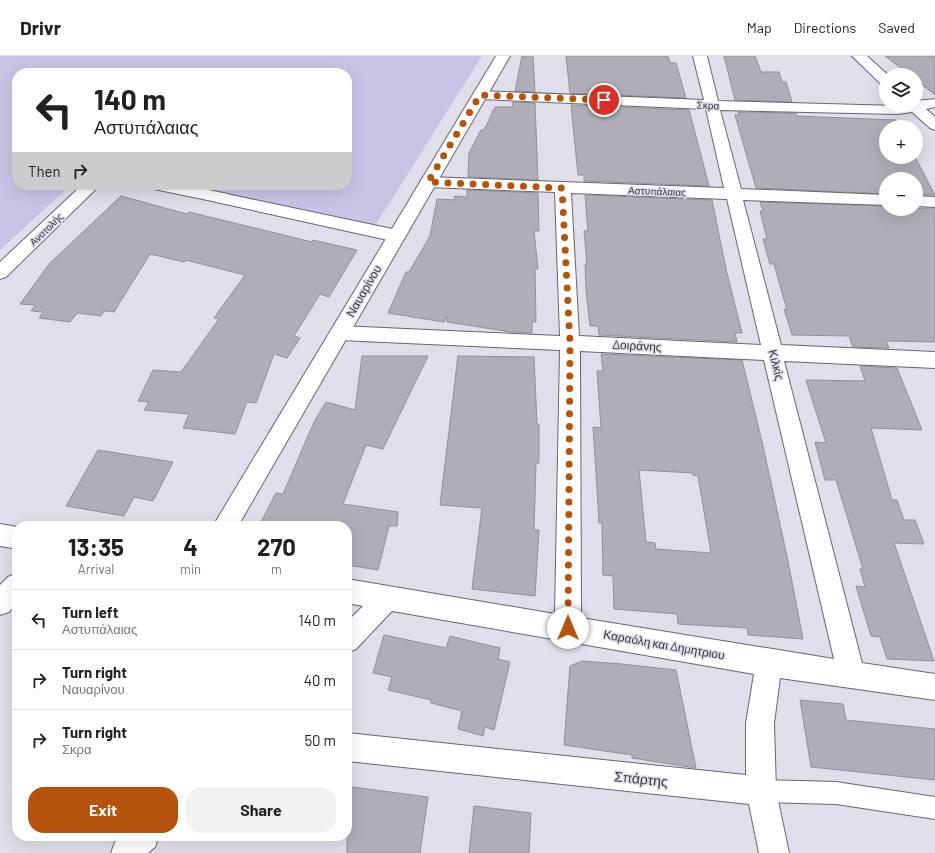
<!DOCTYPE html>
<html lang="en">
<head>
<meta charset="utf-8">
<style>
  body { margin:0; font-family:Barlow,sans-serif; background:#f2f2f2; color:#202124; height:100vh; display:flex; flex-direction:column; font-size:15px; white-space:nowrap }
  * { box-sizing:border-box; margin:0 }
  p { font-size:13px; color:#757577 }
  .icon { flex:none; width:22px; height:22px; fill:none; stroke:currentColor; stroke-width:2; stroke-linecap:round; stroke-linejoin:round }
  .map { position:relative; flex:1; overflow:hidden }
  .drawer { position:absolute; left:12px; top:465px; width:340px; height:320px; display:flex; flex-direction:column; background:#fff; border-radius:16px; box-shadow:0 4px 16px #0002 }
  .drawer>* { flex:none }
  .guide { position:absolute; left:12px; top:12px; width:340px; height:122px; border-radius:16px; box-shadow:0 4px 16px #0002; background:#fff; color:#202124; overflow:hidden }
  .buttons { position:absolute; left:879px; top:12px; display:grid; gap:8px }
  .buttons a { display:grid; place-items:center; width:44px; height:44px; border-radius:50%; background:#fff; box-shadow:0 4px 16px #0002; font-size:20px }
  .pin { position:absolute; display:grid; place-items:center; width:34px; height:34px; color:#fff; margin:-17px; border:2px solid #fff; border-radius:50%; box-shadow:0 1px 4px #0007 }
  .me { position:absolute; width:44px; margin:-22px; rotate:0deg; stroke-linejoin:round; filter:drop-shadow(0 0 3px #0008) }
  .turn { display:flex; align-items:center; gap:14px; height:84px; padding:0 16px; font-size:18px }
  .turn .icon { width:52px; height:52px; stroke-width:2.5 }
  .turn b { display:block; font-size:28px; line-height:34px }
  .then { display:flex; align-items:center; height:38px; padding:0 16px; background:#0003; gap:8px; font-size:15px }
  .eta { display:flex; justify-content:space-evenly; align-items:center; height:68px; text-align:center }
  .eta b { font-size:24px; font-weight:700; line-height:28px }
  .cta { display:flex; gap:8px; margin-top:auto; padding:8px 16px }
  .cta a { flex:1; height:46px; border-radius:16px; background:#b45309; color:#fff; font-size:16px; font-weight:700; line-height:46px; text-align:center }
  .cta a+a { background:#f2f2f2; color:#202124 }
  ul { padding:0; list-style:none }
  li { display:flex; align-items:center; gap:12px; height:60px; padding:0 16px; border-top:1px solid #e0e0e0 }
  li div { flex:1 }
  li b { display:block; font-size:15px }
  li em { font-style:normal }
  header { display:flex; align-items:center; gap:24px; box-sizing:border-box; height:56px; padding:0 20px; background:#fff; border-bottom:1px solid #e0e0e0 }
  header strong { font-size:19px }
  nav { display:flex; gap:22px; margin-inline-start:auto; font-size:14px }
  .map>svg:first-child { display:block }
  .green { fill:#c9c4e6 }
  .building { fill:#aeadb8; stroke:#908f9a; fill-rule:evenodd }
  .lines { fill:none; stroke-linecap:round; stroke-linejoin:round }
  .service-casing { stroke:#676570; stroke-width:2 }
  .pedestrian-casing { stroke:#676570; stroke-width:2 }
  .minor-casing { stroke:#676570; stroke-width:2 }
  .tertiary-casing { stroke:#676570; stroke-width:2 }
  .service { fill:#fff; fill-rule:evenodd }
  .pedestrian { fill:#fff; fill-rule:evenodd }
  .minor { fill:#fff; fill-rule:evenodd }
  .tertiary { fill:#fff; fill-rule:evenodd }
  .route { stroke:#b45309; stroke-width:7; stroke-dasharray:0 12.6 }
  .labels { text-anchor:middle; stroke-width:3; stroke-linejoin:round; paint-order:stroke }
  .far-street-label { font-size:10px; fill:#38373c; stroke:#e0deea }
  .street-label { font-size:12px; fill:#38373c; stroke:#e0deea }
  .near-street-label { font-size:14px; fill:#38373c; stroke:#e0deea }
</style>
</head>
<body>
<header>
<strong>Drivr</strong>
<nav><a>Map</a><a>Directions</a><a>Saved</a></nav>
</header>
<div class="map">
<svg width="935" height="797" viewBox="0 0 935 797">
  <rect width="100%" height="100%" fill="#e0deea"/>
  <path class="green" d="M 0,0 L 482,0 L 375,170 L 182,129 L 347,129 L 347,17 L 17,17 L 17,129 L 71,129 L 0,194 Z"/>
  <g class="building">
    <path d="M 522,0 L 533,0 L 535,36 L 515,35 Z"/>
    <path d="M 566,0 L 668,0 L 670,7 L 676,7 L 686,42 L 570,37 Z"/>
    <path d="M 724,0 L 755,0 L 761,16 L 779,16 L 782,26 L 786,26 L 792,46 L 735,44 Z"/>
    <path d="M 885,0 L 935,0 L 935,39 L 916,24 L 916,19 L 910,19 Z"/>
    <path d="M 513,46 L 535,47 L 538,124 L 468,121 L 469,97 L 481,74 L 484,74 L 495,51 L 512,51 Z"/>
    <path d="M 571,49 L 689,54 L 709,130 L 584,125 L 584,119 L 578,119 Z"/>
    <path d="M 738,56 L 796,57 L 797,60 L 896,64 L 899,71 L 886,71 L 886,101 L 915,101 L 935,139 L 916,139 L 916,123 L 886,123 L 886,138 L 756,132 L 735,59 L 739,59 Z"/>
    <path d="M 467,134 L 538,137 L 539,175 L 534,175 L 538,213 L 535,213 L 536,266 L 532,266 L 532,277 L 511,276 L 447,266 L 447,260 L 444,266 L 388,257 L 406,216 L 409,216 L 430,180 L 437,143 L 454,144 L 455,140 L 467,141 Z"/>
    <path d="M 585,139 L 712,144 L 726,213 L 742,277 L 735,277 L 737,286 L 599,279 L 598,270 L 590,270 L 586,234 L 585,208 L 587,208 L 584,175 L 588,175 Z"/>
    <path d="M 121,140 L 187,158 L 189,156 L 312,186 L 313,184 L 357,194 L 329,241 L 320,238 L 294,280 L 300,282 L 287,302 L 274,298 L 256,347 L 247,346 L 235,378 L 183,372 L 189,358 L 144,354 L 149,346 L 138,345 L 153,314 L 181,316 L 219,263 L 214,262 L 245,219 L 186,204 L 184,206 L 150,198 L 114,256 L 104,255 L 101,260 L 77,257 L 70,266 L 39,262 L 43,256 L 31,255 L 35,249 L 20,248 L 49,208 Z"/>
    <path d="M 760,146 L 886,150 L 886,153 L 935,152 L 935,286 L 886,285 L 889,292 L 853,291 L 849,280 L 792,279 L 784,253 L 787,254 L 774,208 L 770,208 L 763,183 L 767,183 L 760,155 L 763,155 Z"/>
    <path d="M 601,298 L 742,304 L 763,390 L 788,505 L 803,583 L 748,579 L 747,572 L 678,568 L 677,558 L 614,553 L 613,520 L 603,519 L 602,467 L 599,467 L 596,416 L 593,371 L 601,372 L 597,315 L 603,315 ZM 639,414 L 693,417 L 693,419 L 698,420 L 711,497 L 656,493 L 655,487 L 646,486 Z"/>
    <path d="M 362,300 L 428,300 L 383,393 L 366,389 L 343,448 L 398,456 L 397,470 L 389,470 L 378,514 L 347,509 L 347,470 L 259,470 L 276,437 L 283,438 L 314,366 L 326,346 L 355,354 Z"/>
    <path d="M 458,300 L 534,301 L 537,368 L 539,368 L 539,407 L 536,407 L 534,474 L 539,474 L 535,540 L 472,533 L 482,452 L 440,449 Z"/>
    <path d="M 860,310 L 897,312 L 922,374 L 871,372 L 892,444 L 897,444 L 904,464 L 915,464 L 924,488 L 894,487 L 934,605 L 887,603 L 880,581 L 871,580 L 856,530 L 865,531 L 860,513 L 863,513 L 836,424 L 825,424 L 815,386 L 826,387 L 806,324 L 865,325 Z"/>
    <path d="M 98,394 L 173,406 L 153,445 L 134,441 L 124,460 L 66,450 Z"/>
    <path d="M 384,579 L 446,592 L 450,580 L 500,592 L 498,603 L 510,606 L 494,674 L 485,671 L 483,680 L 458,673 L 462,655 L 431,647 L 431,644 L 388,634 L 392,621 L 373,617 Z"/>
    <path d="M 582,605 L 622,608 L 676,614 L 696,712 L 632,702 L 632,699 L 564,689 L 570,610 Z"/>
    <path d="M 800,644 L 843,648 L 846,664 L 935,673 L 935,724 L 811,711 Z"/>
    <path d="M 352,731 L 428,741 L 420,797 L 347,797 L 347,756 Z"/>
    <path d="M 474,750 L 531,757 L 529,797 L 469,797 Z"/>
  </g>
  <g class="lines">
    <g class="service-casing">
      <path id="service" d="M 761,724 L 836,726 L 935,741 L 935,763 L 836,748 L 761,746 L 754,742 L 750,735 L 754,728 Z"/>
    </g>
    <g class="pedestrian-casing">
      <path id="pedestrian" d="M 151,129 L 184,129 L 228,138 L 230,142 L 228,146 L 222,147 L 159,134 L 153,133 Z"/>
    </g>
    <g class="minor-casing">
      <g id="minor">
        <path d="M 693,0 L 707,0 L 718,45 L 898,50 L 916,49 L 916,45 L 935,43 L 935,51 L 926,53 L 935,61 L 935,74 L 930,72 L 912,56 L 898,58 L 720,54 L 741,133 L 886,139 L 886,149 L 743,144 L 781,289 L 935,296 L 935,312 L 784,305 L 862,607 L 935,618 L 935,644 L 780,622 L 774,667 L 776,735 L 789,797 L 759,797 L 749,748 L 347,705 L 347,677 L 746,719 L 746,667 L 754,618 L 392,555 L 356,593 L 347,597 L 347,566 L 363,550 L 347,547 L 347,523 L 555,558 L 560,294 L 340,284 L 333,282 L 330,277 L 333,272 L 340,270 L 560,280 L 555,136 L 428,131 L 422,130 L 420,126 L 422,122 L 428,121 L 724,132 L 706,53 L 480,43 L 475,42 L 473,39 L 475,36 L 480,35 L 704,44 ZM 571,137 L 727,143 L 761,289 L 579,280 ZM 580,295 L 764,304 L 834,603 L 581,562 Z"/>
        <path d="M 852,0 L 867,0 L 888,19 L 886,19 L 886,29 L 881,28 Z"/>
        <path d="M 82,129 L 100,129 L 6,221 L 0,223 L 0,206 Z"/>
        <path d="M 222,137 L 397,174 L 403,176 L 406,180 L 403,184 L 397,186 L 216,146 L 214,142 L 216,138 Z"/>
        <path d="M 916,140 L 935,141 L 935,151 L 916,150 Z"/>
        <path d="M 0,468 L 17,471 L 17,493 L 0,490 Z"/>
        <path d="M 122,780 L 159,780 L 155,791 L 148,797 L 111,797 L 115,786 Z"/>
      </g>
    </g>
    <g class="tertiary-casing">
      <g id="tertiary">
        <path d="M 496,0 L 510,0 L 238,470 L 213,470 Z"/>
        <path d="M 17,517 L 17,547 L 9,556 L 0,559 L 0,529 L 8,521 Z"/>
      </g>
    </g>
    <use href="#service" class="service"/>
    <use href="#pedestrian" class="pedestrian"/>
    <use href="#minor" class="minor"/>
    <use href="#tertiary" class="tertiary"/>
  </g>
  <g class="lines">
    <path class="route" d="M 568,572 L 570,287 L 562,132 L 428,126 L 480,39 L 604,44"/>
  </g>
  <g class="labels">
    <g class="far-street-label">
      <text transform="translate(708 49) rotate(2)" y="4">Σκρα</text>
      <text transform="translate(657 135) rotate(2)" y="4">Αστυπάλαιας</text>
      <text transform="translate(46 173) rotate(-44)" y="4">Ανατολής</text>
    </g>
    <g class="street-label">
      <text transform="translate(364 235) rotate(-60)" y="4">Ναυαρίνου</text>
      <text transform="translate(637 290) rotate(3)" y="4">Δοιράνης</text>
      <text transform="translate(776 309) rotate(76)" y="4">Κιλκίς</text>
      <text transform="translate(664 589) rotate(10)" y="4">Καραόλη και Δημητριου</text>
    </g>
    <g class="near-street-label">
      <text transform="translate(641 723) rotate(6)" y="5">Σπάρτης</text>
    </g>
  </g>
</svg>
<div class="buttons">
<a><svg class="icon" aria-label="layers" viewBox="0 0 24 24"><path d="M12 4l9 5-9 5-9-5zM3 14l9 5 9-5"/></svg></a>
<a>+</a>
<a>−</a>
</div>
<div class="pin" style="left:604px;top:44px;background:#d93025"><svg class="icon" aria-label="arrive" viewBox="0 0 24 24"><path d="M6 21V4h12l-3 4 3 4H6"/></svg></div>
<svg class="me" style="left:568px;top:572px" viewBox="-20 -20 40 40"><circle r="19" fill="#fff"/><path d="M0-13L10 11 0 6-10 11z" fill="#b45309"/></svg>
<div class="guide">
<div class="turn"><svg class="icon" aria-label="left" viewBox="0 0 24 24"><path d="M17 20v-9H6M10 6l-5 5 5 5"/></svg><div><b>140 m</b>Αστυπάλαιας</div></div>
<div class="then">Then<svg class="icon" aria-label="right" viewBox="0 0 24 24"><path d="M7 20v-9h11M14 6l5 5-5 5"/></svg></div>
</div>
<section class="drawer">
<div class="eta">
<div><b>13:35</b><p>Arrival</p></div>
<div><b>4</b><p>min</p></div>
<div><b>270</b><p>m</p></div>
</div>
<ul>
<li><svg class="icon" aria-label="left" viewBox="0 0 24 24"><path d="M17 20v-9H6M10 6l-5 5 5 5"/></svg><div><b>Turn left</b><p>Αστυπάλαιας</p></div><em>140 m</em></li>
<li><svg class="icon" aria-label="right" viewBox="0 0 24 24"><path d="M7 20v-9h11M14 6l5 5-5 5"/></svg><div><b>Turn right</b><p>Ναυαρίνου</p></div><em>40 m</em></li>
<li><svg class="icon" aria-label="right" viewBox="0 0 24 24"><path d="M7 20v-9h11M14 6l5 5-5 5"/></svg><div><b>Turn right</b><p>Σκρα</p></div><em>50 m</em></li>
</ul>
<div class="cta"><a>Exit</a><a>Share</a></div>
</section>
</div>
</body>
</html>
